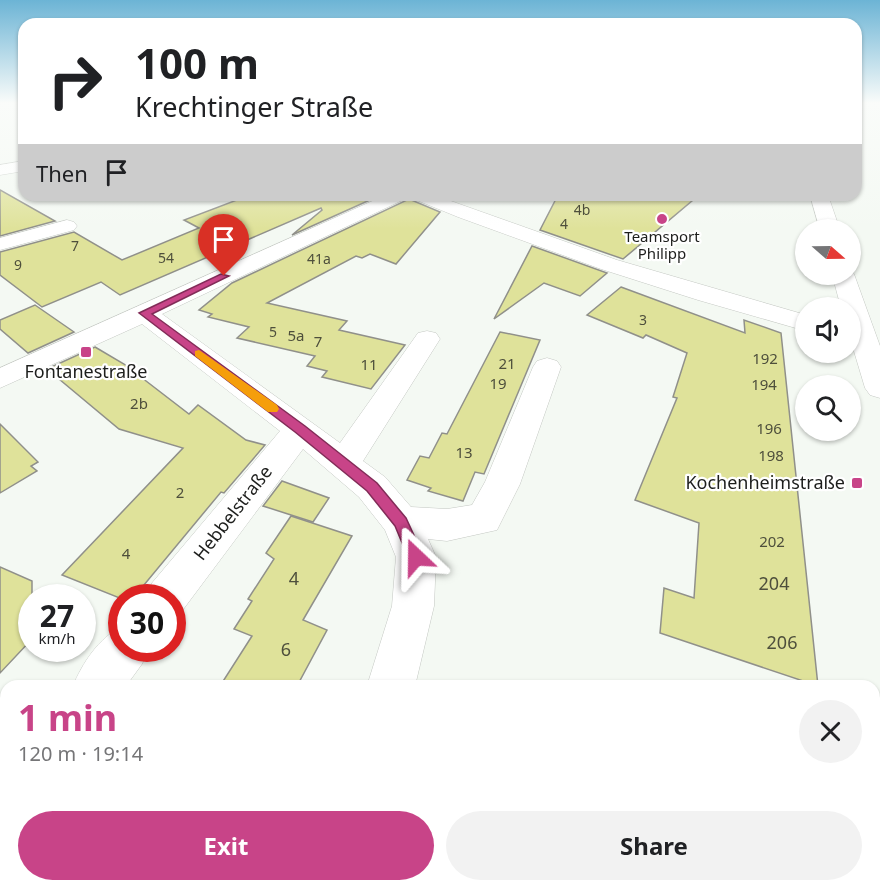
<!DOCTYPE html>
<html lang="en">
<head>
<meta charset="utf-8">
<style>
  body { margin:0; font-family:"Noto Sans",sans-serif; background:#f2f2f2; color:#202124; height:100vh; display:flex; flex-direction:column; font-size:22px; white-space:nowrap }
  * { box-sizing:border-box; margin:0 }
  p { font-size:20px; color:#757577 }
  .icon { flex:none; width:33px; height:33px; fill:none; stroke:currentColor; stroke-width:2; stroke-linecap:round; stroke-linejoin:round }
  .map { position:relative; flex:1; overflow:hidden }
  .sheet { position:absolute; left:0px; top:680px; width:880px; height:212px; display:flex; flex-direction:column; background:#fff; border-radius:18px 18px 0 0; box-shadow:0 2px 4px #0004 }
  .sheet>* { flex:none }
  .guide { position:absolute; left:18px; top:18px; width:844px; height:183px; border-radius:18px; box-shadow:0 2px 4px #0004; background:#fff; color:#202124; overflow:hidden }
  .needle { width:39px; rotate:110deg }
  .buttons { position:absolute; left:795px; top:219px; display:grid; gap:12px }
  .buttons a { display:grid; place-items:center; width:66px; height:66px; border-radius:50%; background:#fff; box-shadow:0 2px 4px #0004; font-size:30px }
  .speed { position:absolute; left:18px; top:584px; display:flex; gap:12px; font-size:30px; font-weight:700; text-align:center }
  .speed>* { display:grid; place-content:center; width:78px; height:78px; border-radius:50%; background:#fff; box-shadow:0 2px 4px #0004; line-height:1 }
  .speed small { font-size:15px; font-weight:400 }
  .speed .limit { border:9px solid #d22; background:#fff; color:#111 }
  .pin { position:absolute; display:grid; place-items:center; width:51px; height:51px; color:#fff; margin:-62px -26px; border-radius:50% 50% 50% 0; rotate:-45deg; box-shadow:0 0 6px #0007 }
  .pin .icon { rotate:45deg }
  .me { position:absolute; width:66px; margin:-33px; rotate:337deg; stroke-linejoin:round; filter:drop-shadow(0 0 4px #0008) }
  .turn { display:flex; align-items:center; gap:21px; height:126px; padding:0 18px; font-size:27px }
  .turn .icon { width:78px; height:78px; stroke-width:2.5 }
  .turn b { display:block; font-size:42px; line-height:51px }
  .then { display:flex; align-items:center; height:57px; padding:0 18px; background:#0003; gap:12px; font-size:22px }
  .round { display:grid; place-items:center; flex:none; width:63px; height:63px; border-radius:32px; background:#f2f2f2 }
  .summary { display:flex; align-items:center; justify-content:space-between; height:102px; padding:0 18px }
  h1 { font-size:36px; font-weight:700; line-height:45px; color:#c84488 }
  .primary-button { display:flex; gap:12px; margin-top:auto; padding:12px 18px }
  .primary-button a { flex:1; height:69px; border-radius:36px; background:#c84488; color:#fff; font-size:24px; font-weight:700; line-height:69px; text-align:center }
  .primary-button a+a { background:#f2f2f2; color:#202124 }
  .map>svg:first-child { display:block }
  .building { fill:#dfe29a; stroke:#90908a; stroke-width:1.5 }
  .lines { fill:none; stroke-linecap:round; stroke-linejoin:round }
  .minor-casing { stroke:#c4c8c3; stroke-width:1 }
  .major-casing { stroke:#c4c8c3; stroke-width:1 }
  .minor { fill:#fff; fill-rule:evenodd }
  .major { fill:#fff; fill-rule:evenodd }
  .route { fill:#c84488; stroke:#822c58; stroke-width:1.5 }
  .slow { fill:#f59e0b }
  .poi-dot { fill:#c84488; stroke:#fff; stroke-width:2 }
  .labels { text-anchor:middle; stroke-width:4.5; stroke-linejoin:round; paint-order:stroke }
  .far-number-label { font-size:14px; fill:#4e4f3c }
  .far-poi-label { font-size:15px; fill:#1d1e1c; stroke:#fff }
  .number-label { font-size:15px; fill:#4e4f3c }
  .poi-label { font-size:18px; fill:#1d1e1c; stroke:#fff }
  .street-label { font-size:18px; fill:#1d1e1c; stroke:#fff }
  .near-number-label { font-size:18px; fill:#4e4f3c }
</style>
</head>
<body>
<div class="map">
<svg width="880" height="890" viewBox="0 0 880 890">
  <rect width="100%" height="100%" fill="#f4f9f3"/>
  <g class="building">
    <path d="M 0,190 L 55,221 L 0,236 Z"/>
    <path d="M 250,195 L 381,195 L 292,235 L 322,210 L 321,208 L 120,295 L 101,282 L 42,307 L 0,275 L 0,252 L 74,232 L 122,260 L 199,228 L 184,220 Z"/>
    <path d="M 558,195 L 699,195 L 623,259 L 540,230 Z"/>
    <path d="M 409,199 L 440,212 L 396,264 L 370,254 L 362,258 L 356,256 L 267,303 L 347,321 L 339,330 L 405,345 L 371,389 L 322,377 L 327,371 L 307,366 L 315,356 L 237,338 L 249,327 L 208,317 L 212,314 L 199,310 L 232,283 Z"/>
    <path d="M 532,246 L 607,273 L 580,296 L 544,283 L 494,319 Z"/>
    <path d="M 621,287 L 745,333 L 744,320 L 781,333 L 818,686 L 660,633 L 664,588 L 694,598 L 699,523 L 635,500 L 677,398 L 673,397 L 687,353 L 646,335 L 643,338 L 587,315 Z"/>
    <path d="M 35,305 L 74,332 L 28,353 L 0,329 L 0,320 Z"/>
    <path d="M 500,332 L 540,340 L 484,474 L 475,472 L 463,501 L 428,491 L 431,488 L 407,480 L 420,456 L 429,458 L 442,433 L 447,434 Z"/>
    <path d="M 95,347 L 124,364 L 189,414 L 198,405 L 246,440 L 265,445 L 224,493 L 221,492 L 134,597 L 122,597 L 122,599 L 62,575 L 183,448 L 119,429 L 47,369 Z"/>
    <path d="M 0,424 L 38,462 L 31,466 L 37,471 L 0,493 Z"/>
    <path d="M 282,481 L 329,498 L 313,522 L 263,506 Z"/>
    <path d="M 291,516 L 352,536 L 303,620 L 327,630 L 297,686 L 220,686 L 252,636 L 234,629 L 252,601 L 248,599 L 274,559 L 266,553 Z"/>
    <path d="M 0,567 L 32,581 L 32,639 L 0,673 Z"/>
  </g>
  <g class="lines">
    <g class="minor-casing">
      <g id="minor">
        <path d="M 24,161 L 24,171 L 0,175 L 0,165 Z"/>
        <path d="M 386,195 L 434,195 L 617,260 L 806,315 L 806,331 L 698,300 L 601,269 L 458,217 L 409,197 L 162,314 L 340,443 L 418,333 L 427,331 L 436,333 L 440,339 L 363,461 L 385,477 L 411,507 L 447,509 L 472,505 L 485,482 L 533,367 L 537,361 L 547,358 L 557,361 L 561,367 L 520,484 L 497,530 L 447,541 L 428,539 L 436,557 L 434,606 L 415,686 L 367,686 L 392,606 L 396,557 L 385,530 L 359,497 L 303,449 L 182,611 L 172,614 L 172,597 L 146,597 L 152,583 L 280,431 L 142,324 L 0,388 L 0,368 Z"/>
        <path d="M 67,220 L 74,222 L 77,226 L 74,230 L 0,250 L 0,238 Z"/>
        <path d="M 122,627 L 122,648 L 149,648 L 142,664 L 126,686 L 73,686 C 82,664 99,637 122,627 Z"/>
        <path d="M 0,726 L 6,729 L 6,782 L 0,779 Z"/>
        <path d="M 300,885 L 360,885 L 358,890 L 298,890 Z"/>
      </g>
    </g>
    <g class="major-casing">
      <g id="major">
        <path d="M 810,195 L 828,195 L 840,230 L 820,230 Z"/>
        <path d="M 850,269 L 854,274 L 880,346 L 880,398 L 870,395 L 865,388 L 850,338 L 850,308 L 841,308 L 832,274 L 850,274 Z"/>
      </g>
    </g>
    <use href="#minor" class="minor"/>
    <use href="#major" class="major"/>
  </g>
  <linearGradient id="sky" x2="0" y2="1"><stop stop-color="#6cb4d5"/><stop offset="0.45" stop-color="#fafcfa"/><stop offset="1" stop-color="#fafcfa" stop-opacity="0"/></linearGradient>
  <rect width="880" height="229" fill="url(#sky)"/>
  <path class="route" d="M 221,274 L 229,276 L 152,314 L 305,426 L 377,483 L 406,518 L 424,557 L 421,562 L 416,564 L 410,562 L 395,526 L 367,491 L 295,432 L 139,313 Z"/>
  <path class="slow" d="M 199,350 L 277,405 L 279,409 L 277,412 L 268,412 L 195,356 L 195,351 Z"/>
  <g class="poi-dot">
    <circle cx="662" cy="219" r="6"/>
    <rect x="80" y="346" width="12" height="12" rx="3"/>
    <rect x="851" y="477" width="12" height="12" rx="3"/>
  </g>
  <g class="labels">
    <g class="far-number-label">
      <text x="582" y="215">4b</text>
      <text x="564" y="229">4</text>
      <text x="75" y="251">7</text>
      <text x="166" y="263">54</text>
      <text x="319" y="264">41a</text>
      <text x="18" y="270">9</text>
      <text x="643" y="325">3</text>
      <text x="273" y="337">5</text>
    </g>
    <g class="far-poi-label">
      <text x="662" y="242">Teamsport<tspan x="662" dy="17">Philipp</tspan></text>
    </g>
    <g class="number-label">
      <text x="296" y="341">5a</text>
      <text x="318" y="347">7</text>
      <text x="765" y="364">192</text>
      <text x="507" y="369">21</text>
      <text x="369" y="370">11</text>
      <text x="498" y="389">19</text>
      <text x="764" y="390">194</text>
      <text x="139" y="409">2b</text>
      <text x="769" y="434">196</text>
      <text x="464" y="458">13</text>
      <text x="771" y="461">198</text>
      <text x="180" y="498">2</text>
      <text x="772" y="547">202</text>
      <text x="126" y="559">4</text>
    </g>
    <g class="poi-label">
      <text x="86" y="378">Fontanestraße</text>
      <text x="845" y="489" text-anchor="end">Kochenheimstraße</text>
    </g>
    <g class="street-label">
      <text transform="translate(233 513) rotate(-52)" y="6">Hebbelstraße</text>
    </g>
    <g class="near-number-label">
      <text x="294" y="585">4</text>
      <text x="774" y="590">204</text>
      <text x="782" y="649">206</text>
      <text x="286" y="656">6</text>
    </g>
  </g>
</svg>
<div class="buttons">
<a><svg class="needle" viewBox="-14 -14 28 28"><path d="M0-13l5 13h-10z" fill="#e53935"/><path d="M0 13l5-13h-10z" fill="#757577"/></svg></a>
<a><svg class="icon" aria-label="sound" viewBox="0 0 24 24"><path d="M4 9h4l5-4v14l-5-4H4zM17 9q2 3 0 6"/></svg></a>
<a><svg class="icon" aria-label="search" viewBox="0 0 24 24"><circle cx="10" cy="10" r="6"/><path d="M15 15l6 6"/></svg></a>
</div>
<div class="speed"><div>27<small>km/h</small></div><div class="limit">30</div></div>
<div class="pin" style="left:224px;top:276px;background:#d93025"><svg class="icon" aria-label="arrive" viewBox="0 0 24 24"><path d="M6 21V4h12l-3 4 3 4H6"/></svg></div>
<svg class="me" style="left:416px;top:557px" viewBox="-20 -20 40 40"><path d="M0-17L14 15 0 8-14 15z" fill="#c84488" stroke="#fff" stroke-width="4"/></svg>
<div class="guide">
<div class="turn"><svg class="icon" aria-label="right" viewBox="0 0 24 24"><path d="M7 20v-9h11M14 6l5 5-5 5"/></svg><div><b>100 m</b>Krechtinger Straße</div></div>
<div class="then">Then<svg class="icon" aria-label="arrive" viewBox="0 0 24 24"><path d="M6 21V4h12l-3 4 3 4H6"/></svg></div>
</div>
<section class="sheet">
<div class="summary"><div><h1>1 min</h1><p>120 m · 19:14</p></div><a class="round"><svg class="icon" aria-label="close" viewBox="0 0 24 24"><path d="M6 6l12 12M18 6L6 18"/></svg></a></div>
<div class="primary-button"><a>Exit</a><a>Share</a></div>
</section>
</div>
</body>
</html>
